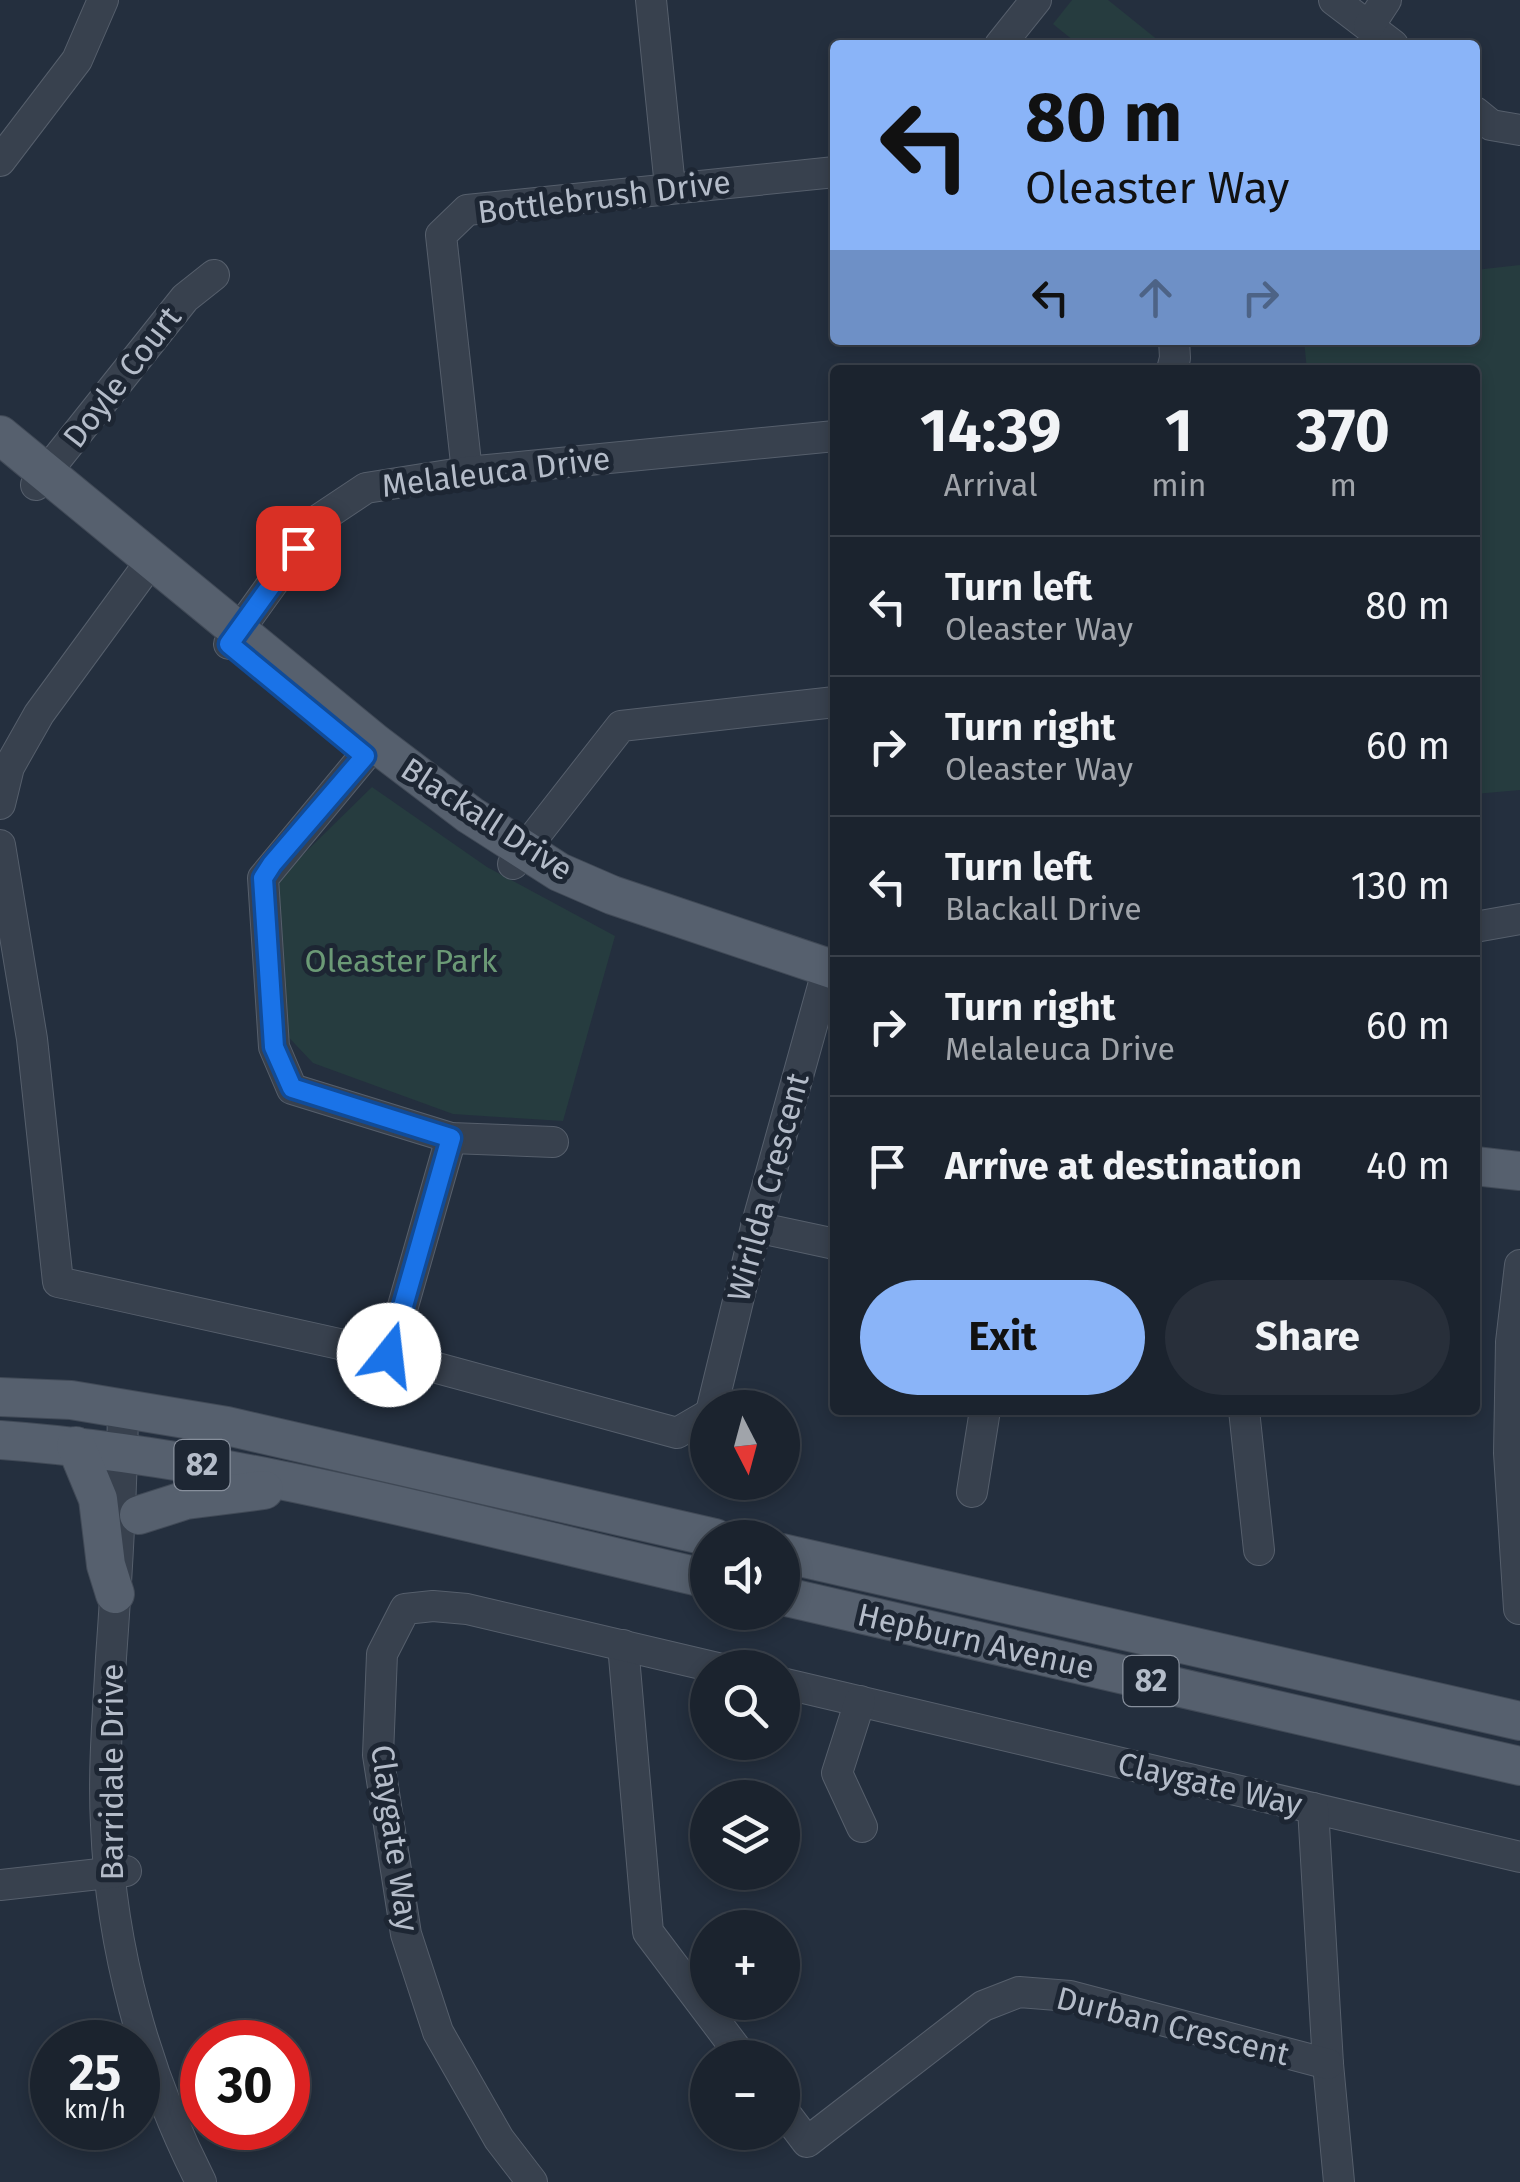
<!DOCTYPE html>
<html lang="en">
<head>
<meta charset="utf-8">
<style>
  body { margin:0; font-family:"Fira Sans",sans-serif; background:#282f3a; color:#f1f3f6; height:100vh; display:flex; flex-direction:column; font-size:38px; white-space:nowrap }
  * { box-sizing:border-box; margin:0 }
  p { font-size:32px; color:#a0a4aa }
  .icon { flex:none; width:55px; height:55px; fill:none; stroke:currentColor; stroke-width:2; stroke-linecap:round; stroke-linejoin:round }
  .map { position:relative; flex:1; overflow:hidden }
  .side { position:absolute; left:830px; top:365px; width:650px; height:1050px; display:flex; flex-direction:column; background:#1b232e; border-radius:10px; box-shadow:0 5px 15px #0003,0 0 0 2px #39404a }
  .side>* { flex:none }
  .hud { position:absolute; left:830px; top:40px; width:650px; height:305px; border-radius:10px; box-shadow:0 5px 15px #0003,0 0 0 2px #39404a; background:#8ab4f8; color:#111; overflow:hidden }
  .needle { width:65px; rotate:174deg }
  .buttons { position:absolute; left:690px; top:1390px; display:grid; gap:20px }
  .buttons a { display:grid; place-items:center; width:110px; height:110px; border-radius:50%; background:#1b232e; box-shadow:0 5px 15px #0003,0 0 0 2px #39404a; font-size:50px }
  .speed { position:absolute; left:30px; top:2020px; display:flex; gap:20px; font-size:50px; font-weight:700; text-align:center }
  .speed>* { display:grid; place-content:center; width:130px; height:130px; border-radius:50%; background:#1b232e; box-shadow:0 5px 15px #0003,0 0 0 2px #39404a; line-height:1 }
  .speed small { font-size:25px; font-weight:400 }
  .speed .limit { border:15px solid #d22; background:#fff; color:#111 }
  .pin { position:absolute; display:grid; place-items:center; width:85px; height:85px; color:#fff; margin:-42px; border-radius:20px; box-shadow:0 5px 15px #0006 }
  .me { position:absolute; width:110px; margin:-55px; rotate:16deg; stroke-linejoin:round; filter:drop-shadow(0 0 8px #0008) }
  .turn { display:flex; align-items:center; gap:35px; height:210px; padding:0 30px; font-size:45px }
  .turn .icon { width:130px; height:130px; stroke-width:2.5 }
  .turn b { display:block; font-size:70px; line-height:85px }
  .lanes { display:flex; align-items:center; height:95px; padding:0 30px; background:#0003; justify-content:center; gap:50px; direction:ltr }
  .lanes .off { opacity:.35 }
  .eta { display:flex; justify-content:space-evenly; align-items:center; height:170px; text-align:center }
  .eta b { font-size:60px; font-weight:700; line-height:70px }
  .cta { display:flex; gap:20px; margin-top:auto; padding:20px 30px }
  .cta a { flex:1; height:115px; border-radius:60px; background:#8ab4f8; color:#111; font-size:40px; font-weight:700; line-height:115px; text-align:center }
  .cta a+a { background:#282f3a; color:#f1f3f6 }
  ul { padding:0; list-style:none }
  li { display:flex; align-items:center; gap:30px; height:140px; padding:0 30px; border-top:2px solid #39404a }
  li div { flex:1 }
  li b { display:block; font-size:38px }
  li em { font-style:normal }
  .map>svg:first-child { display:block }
  .green { fill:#263c3f }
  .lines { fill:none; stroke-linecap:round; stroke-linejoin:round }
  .minor-casing { stroke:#565f6c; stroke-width:32 }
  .major-casing { stroke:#414a57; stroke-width:40 }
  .minor { stroke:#38414e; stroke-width:30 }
  .major { stroke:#56606e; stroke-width:38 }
  .route-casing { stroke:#114b97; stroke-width:25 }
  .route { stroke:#1a73e8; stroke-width:18 }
  .labels { text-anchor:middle; stroke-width:10; stroke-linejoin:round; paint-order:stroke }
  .shield { fill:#1d2633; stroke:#878f9c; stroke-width:2.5 }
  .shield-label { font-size:30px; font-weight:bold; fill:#b4bcc9 }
  .street-label { font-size:32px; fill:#b4bcc9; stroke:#1d2633 }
  .park-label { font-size:32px; fill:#6b9a76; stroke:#1d2633 }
</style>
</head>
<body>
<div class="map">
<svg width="1520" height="2182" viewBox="0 0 1520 2182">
  <rect width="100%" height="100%" fill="#242f3e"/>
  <g class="green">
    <path d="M 1072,0 L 1108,0 L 1164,45 L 1079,45 L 1053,24 Z"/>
    <path d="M 1520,265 L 1520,790 L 1475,794 L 1475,370 L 1307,370 L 1304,340 L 1475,340 L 1475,270 Z"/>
    <path d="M 372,787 L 487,867 L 615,936 L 563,1121 L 453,1114 L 313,1063 L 278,1026 L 271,886 Z"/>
  </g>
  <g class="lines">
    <g class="minor-casing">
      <g id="minor">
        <path d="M 651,0 L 670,187"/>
        <path d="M 1334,0 L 1393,45"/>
        <path d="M 1369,26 L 1386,0"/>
        <path d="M 1000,45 L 1036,0"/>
        <path d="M 1475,112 L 1491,125 L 1520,130"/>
        <path d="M 0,161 L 77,60 L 103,0"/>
        <path d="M 1172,370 L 1175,358 L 1174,340"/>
        <path d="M 467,472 L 441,235 L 467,210 L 835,172"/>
        <path d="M 36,485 L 185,298 L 214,275"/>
        <path d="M 229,644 L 318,520 L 366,488 L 467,472 L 835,436"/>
        <path d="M 375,743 L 263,878 L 274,1047 L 292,1089 L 451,1138 L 553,1142"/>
        <path d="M 0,804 L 9,767 L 39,714 L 151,561"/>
        <path d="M 0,845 L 32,1039 L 58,1282 L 389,1355 L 677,1433 L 708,1415"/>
        <path d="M 513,864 L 621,726 L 835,702"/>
        <path d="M 1475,927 L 1520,919"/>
        <path d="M 756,1227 L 835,1244"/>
        <path d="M 389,1355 L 451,1138"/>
        <path d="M 123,1408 C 122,1491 117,1575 111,1658 C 108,1714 103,1770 106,1825 C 111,1949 145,2072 201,2182"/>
        <path d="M 712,1408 L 756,1227 L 828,968"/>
        <path d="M 1244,1410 L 1259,1550"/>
        <path d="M 972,1492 L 985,1410"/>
        <path d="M 1519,1609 L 1509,1453 L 1511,1342 L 1520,1265"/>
        <path d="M 623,1645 L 648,1932 L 743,2058"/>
        <path d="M 782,1683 L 1520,1857"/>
        <path d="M 860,1701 L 837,1773 L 862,1827"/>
        <path d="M 1313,1808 L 1328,2064 L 1339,2182"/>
        <path d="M 0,1885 L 126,1871"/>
        <path d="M 782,2109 L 807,2142 L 983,2006 L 1019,1992 L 1070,1996 L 1328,2064"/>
        <path d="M 532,2182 L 499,2139 L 438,2032 L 406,1934 L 378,1755 L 382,1654 L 405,1609 L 433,1606 L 467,1609 L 718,1668"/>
      </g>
    </g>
    <g class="major-casing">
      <g id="major">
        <path d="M 0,435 L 375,743 L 470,815 L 559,872 L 612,895 L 835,970"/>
        <path d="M 1475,1166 L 1520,1171"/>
        <path d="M 0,1397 L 71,1400 L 227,1426 L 715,1538"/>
        <path d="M 0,1440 C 238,1457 475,1526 708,1579"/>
        <path d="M 76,1446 L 98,1499 L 106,1565 L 115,1594"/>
        <path d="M 139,1515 L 186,1500 L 264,1490"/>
        <path d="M 782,1553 L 1520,1721"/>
        <path d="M 782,1596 L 1520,1766"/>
      </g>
    </g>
    <use href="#minor" class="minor"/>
    <use href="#major" class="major"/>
  </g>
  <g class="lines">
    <g class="route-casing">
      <path id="route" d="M 298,548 L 229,644 L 365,756 L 272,864 L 263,878 L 274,1047 L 292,1088 L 451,1138 L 389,1355"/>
    </g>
    <use href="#route" class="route"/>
  </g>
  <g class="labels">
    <g class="shield">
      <rect x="174.5" y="1440" width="55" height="50" rx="8"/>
      <rect x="1123.5" y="1656" width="55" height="50" rx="8"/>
    </g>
    <g class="shield-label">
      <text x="202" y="1475">82</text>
      <text x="1151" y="1691">82</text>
    </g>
    <g class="street-label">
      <text transform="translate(604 197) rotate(-7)" y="11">Bottlebrush Drive</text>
      <text transform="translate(122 377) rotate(-52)" y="11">Doyle Court</text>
      <text transform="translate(496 472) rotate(-7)" y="11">Melaleuca Drive</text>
      <text transform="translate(487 819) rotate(33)" y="11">Blackall Drive</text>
      <text transform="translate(768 1187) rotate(-75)" y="11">Wirilda Crescent</text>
      <text transform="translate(976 1641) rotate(13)" y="11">Hepburn Avenue</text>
      <text transform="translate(112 1772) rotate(-90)" y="11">Barridale Drive</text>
      <text transform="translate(1210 1784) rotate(13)" y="11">Claygate Way</text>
      <text transform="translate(395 1838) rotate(82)" y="11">Claygate Way</text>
      <text transform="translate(1173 2026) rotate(14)" y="11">Durban Crescent</text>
    </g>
    <g class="park-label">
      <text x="401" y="972">Oleaster Park</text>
    </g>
  </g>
</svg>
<div class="buttons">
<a><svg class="needle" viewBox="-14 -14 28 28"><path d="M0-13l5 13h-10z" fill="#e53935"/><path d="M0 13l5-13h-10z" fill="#a0a4aa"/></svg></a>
<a><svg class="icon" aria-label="sound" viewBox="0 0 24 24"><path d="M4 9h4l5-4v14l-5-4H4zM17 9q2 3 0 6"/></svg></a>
<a><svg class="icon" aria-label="search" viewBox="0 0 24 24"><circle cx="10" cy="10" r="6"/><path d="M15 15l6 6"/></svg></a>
<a><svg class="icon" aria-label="layers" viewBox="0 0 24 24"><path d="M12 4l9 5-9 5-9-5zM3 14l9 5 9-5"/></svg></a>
<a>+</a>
<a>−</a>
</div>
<div class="speed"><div>25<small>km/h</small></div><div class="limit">30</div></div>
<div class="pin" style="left:298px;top:548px;background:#d93025"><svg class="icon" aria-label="arrive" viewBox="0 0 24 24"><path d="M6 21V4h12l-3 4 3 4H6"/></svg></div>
<svg class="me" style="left:389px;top:1355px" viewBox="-20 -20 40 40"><circle r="19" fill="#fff"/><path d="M0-13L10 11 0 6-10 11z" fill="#1a73e8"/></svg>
<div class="hud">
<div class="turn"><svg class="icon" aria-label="left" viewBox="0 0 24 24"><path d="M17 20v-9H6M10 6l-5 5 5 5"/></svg><div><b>80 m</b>Oleaster Way</div></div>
<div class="lanes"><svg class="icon" aria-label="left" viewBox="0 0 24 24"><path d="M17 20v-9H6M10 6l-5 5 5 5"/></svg><svg class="icon off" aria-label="ahead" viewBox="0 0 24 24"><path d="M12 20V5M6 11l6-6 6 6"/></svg><svg class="icon off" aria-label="right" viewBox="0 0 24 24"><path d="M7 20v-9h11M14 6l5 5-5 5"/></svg></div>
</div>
<section class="side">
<div class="eta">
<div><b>14:39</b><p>Arrival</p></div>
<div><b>1</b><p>min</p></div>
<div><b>370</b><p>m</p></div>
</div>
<ul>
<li><svg class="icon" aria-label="left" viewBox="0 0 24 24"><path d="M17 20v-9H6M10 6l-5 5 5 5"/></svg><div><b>Turn left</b><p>Oleaster Way</p></div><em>80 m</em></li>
<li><svg class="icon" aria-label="right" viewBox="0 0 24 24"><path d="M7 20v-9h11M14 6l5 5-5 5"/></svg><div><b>Turn right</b><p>Oleaster Way</p></div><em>60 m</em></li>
<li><svg class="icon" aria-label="left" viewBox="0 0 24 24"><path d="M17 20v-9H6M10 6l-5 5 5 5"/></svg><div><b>Turn left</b><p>Blackall Drive</p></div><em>130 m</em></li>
<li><svg class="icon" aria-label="right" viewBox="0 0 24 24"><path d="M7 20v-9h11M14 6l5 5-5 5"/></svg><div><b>Turn right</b><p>Melaleuca Drive</p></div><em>60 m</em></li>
<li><svg class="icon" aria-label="arrive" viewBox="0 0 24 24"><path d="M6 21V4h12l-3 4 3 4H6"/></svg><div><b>Arrive at destination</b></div><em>40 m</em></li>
</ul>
<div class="cta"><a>Exit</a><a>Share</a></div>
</section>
</div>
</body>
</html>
